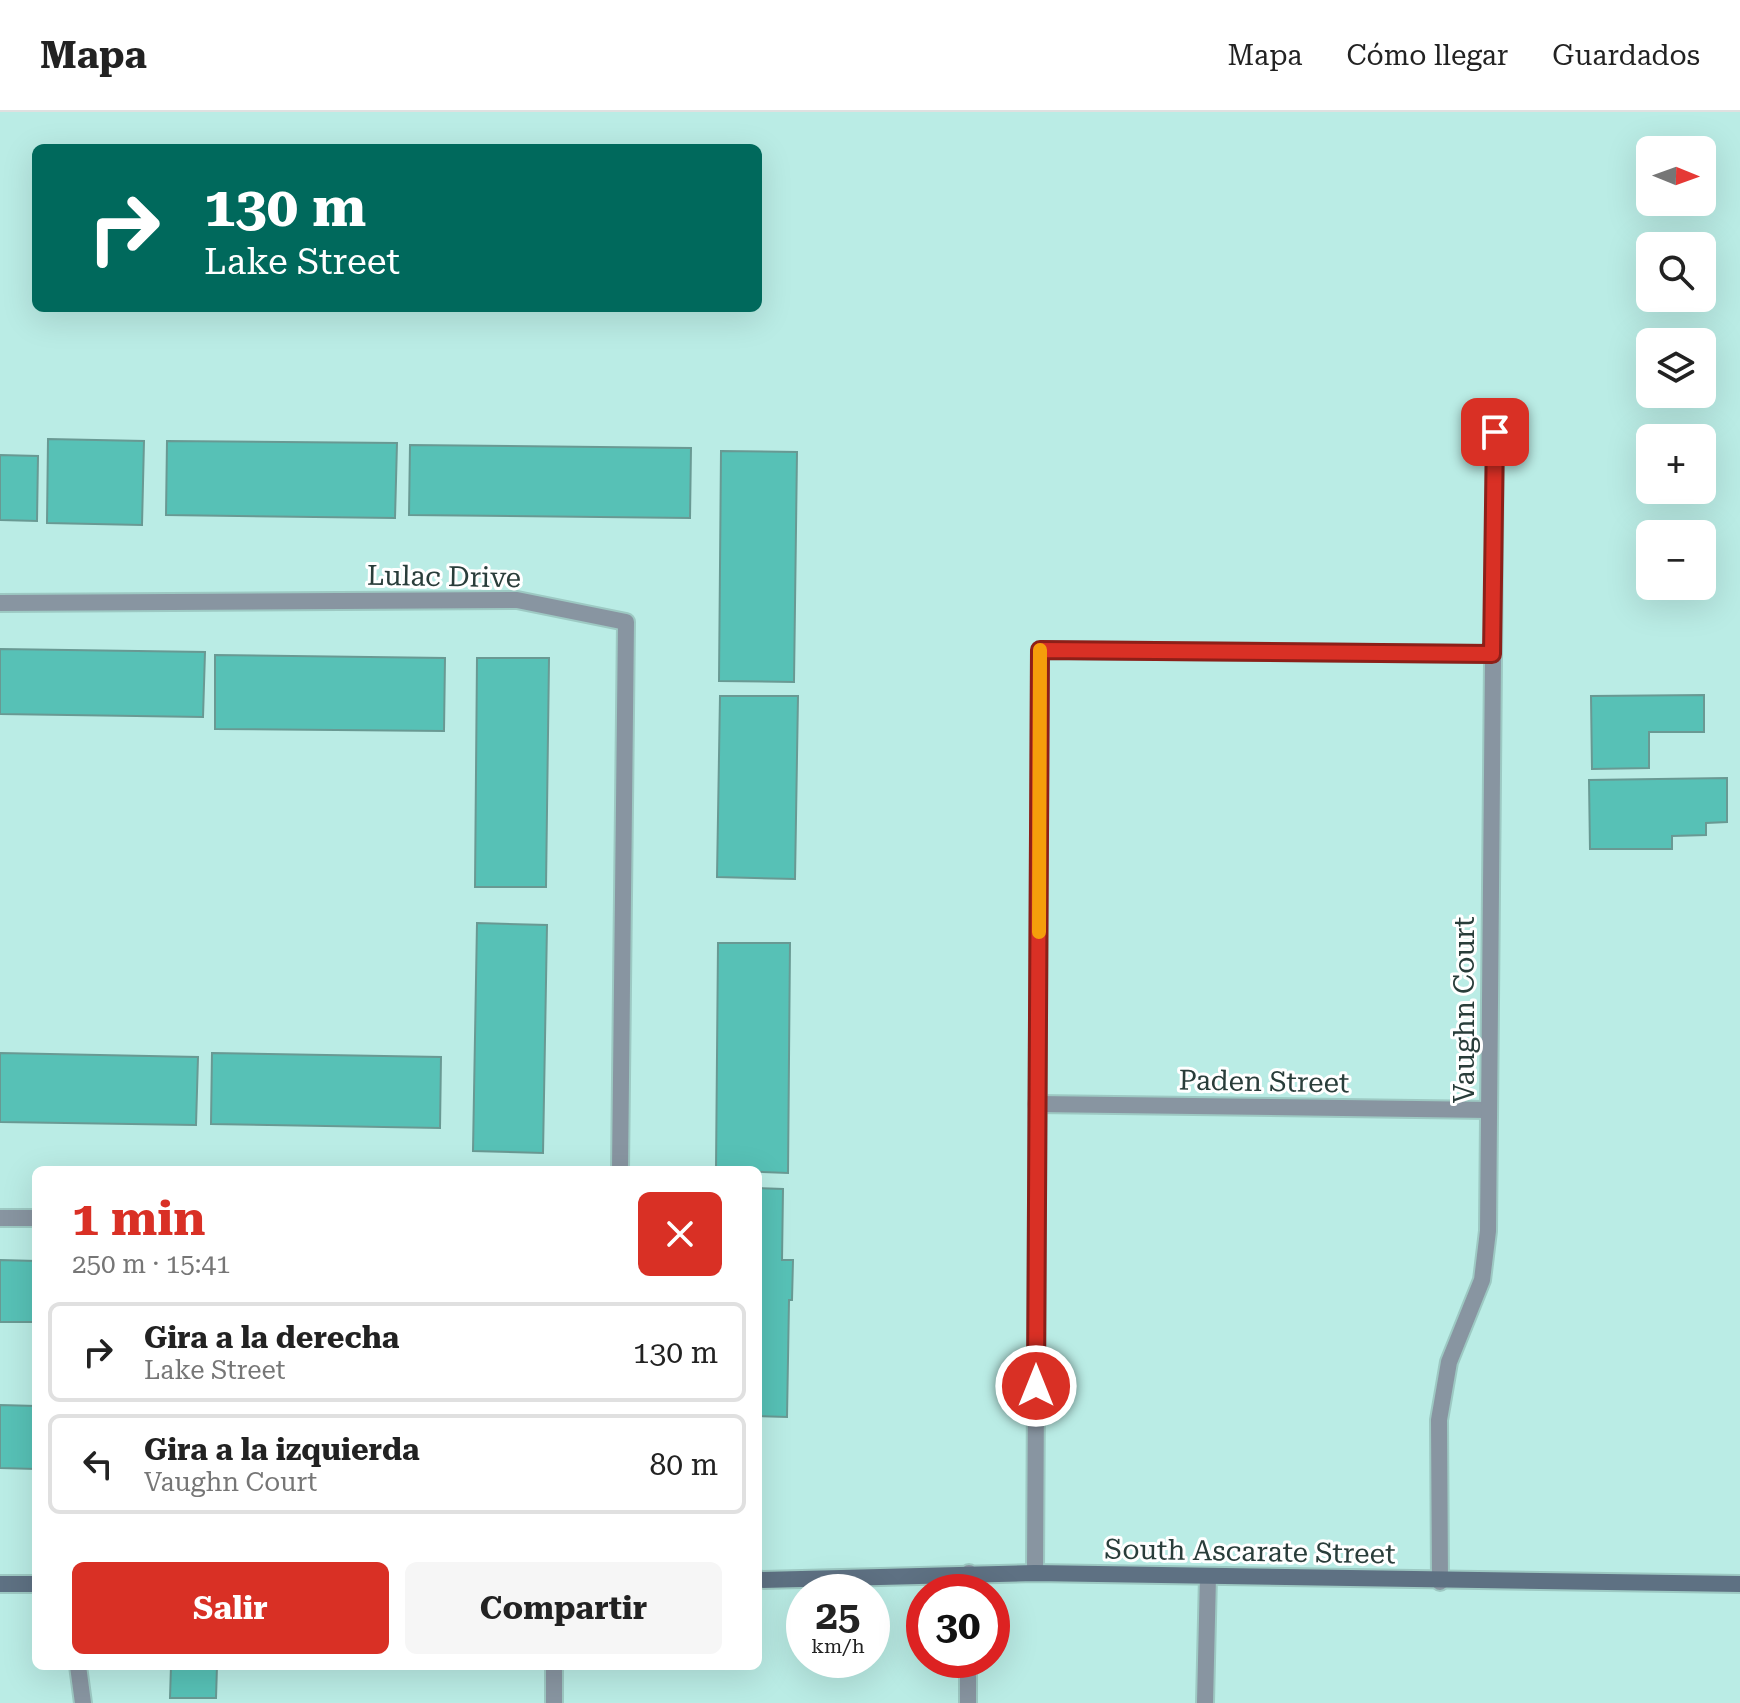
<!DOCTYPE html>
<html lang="es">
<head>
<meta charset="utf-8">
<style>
  body { margin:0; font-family:"Roboto Serif",serif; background:#f6f6f6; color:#222; height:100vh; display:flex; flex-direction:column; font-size:30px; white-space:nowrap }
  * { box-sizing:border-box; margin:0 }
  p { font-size:26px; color:#767676 }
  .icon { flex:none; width:44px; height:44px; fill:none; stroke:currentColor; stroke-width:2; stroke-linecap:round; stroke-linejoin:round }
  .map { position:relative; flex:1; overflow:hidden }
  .details { position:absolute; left:32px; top:1054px; width:730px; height:504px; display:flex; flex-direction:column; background:#fff; border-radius:12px; box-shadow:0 8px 32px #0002 }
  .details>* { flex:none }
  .banner { position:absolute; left:32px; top:32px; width:730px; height:168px; border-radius:12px; box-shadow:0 8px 32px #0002; background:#00695c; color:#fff; overflow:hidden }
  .needle { width:52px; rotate:91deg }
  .controls { position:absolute; left:1636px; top:24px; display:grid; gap:16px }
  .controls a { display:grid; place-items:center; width:80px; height:80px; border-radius:12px; background:#fff; box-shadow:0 8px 32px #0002; font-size:40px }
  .speed { position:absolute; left:786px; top:1462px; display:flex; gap:16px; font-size:40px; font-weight:700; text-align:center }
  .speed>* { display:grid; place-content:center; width:104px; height:104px; border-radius:50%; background:#fff; box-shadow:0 8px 32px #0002; line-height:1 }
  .speed small { font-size:20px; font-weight:400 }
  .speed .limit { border:12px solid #d22; background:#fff; color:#111 }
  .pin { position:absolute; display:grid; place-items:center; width:68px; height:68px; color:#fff; margin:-34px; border-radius:16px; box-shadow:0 4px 12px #0006 }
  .me { position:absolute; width:88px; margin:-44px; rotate:0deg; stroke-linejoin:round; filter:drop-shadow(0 0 6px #0008) }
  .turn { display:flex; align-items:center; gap:28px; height:168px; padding:0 40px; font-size:36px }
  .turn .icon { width:104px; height:104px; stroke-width:2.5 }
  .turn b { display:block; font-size:56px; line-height:68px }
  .round { display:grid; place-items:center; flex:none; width:84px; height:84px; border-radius:12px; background:#f6f6f6 }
  .headline { display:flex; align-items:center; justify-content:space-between; height:136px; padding:0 40px }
  h1 { font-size:48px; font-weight:700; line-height:60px; color:#d93025 }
  .primary-button { display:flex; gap:16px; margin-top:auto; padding:16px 40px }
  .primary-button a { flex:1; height:92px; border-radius:12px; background:#d93025; color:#fff; font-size:32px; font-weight:700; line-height:92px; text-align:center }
  .primary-button a+a { background:#f6f6f6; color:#222 }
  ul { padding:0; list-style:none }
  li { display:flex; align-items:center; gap:24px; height:100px; margin:0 16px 12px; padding:0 24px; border:4px solid #e0e0e0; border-radius:12px }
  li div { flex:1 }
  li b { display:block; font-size:30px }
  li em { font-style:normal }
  header { display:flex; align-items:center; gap:48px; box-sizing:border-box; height:112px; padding:0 40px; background:#fff; border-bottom:2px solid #e0e0e0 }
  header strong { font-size:38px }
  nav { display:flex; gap:44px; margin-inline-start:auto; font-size:28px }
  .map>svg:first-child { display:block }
  .building { fill:#57c1b6; stroke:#699993; stroke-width:2 }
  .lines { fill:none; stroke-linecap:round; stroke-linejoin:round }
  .lane-casing { stroke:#9dc9c3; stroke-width:20 }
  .street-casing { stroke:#9dc9c3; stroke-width:20 }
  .secondary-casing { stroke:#9dc9c3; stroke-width:20 }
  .lane { stroke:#8895a1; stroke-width:16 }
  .street { stroke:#8895a1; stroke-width:16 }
  .secondary { stroke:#5e7183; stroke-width:16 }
  .route-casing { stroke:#8d1f18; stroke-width:20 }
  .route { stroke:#d93025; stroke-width:14 }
  .slow { stroke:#f59e0b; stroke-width:14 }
  .labels { text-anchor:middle; stroke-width:6; stroke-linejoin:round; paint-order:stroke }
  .street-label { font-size:28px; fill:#293d3a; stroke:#fff }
</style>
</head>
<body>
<header>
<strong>Mapa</strong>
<nav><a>Mapa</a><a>Cómo llegar</a><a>Guardados</a></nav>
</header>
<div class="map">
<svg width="1740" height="1591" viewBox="0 0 1740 1591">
  <rect width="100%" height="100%" fill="#baece5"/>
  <g class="building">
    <path d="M 48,327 L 144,329 L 142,413 L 47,411 Z"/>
    <path d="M 167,329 L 397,331 L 395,406 L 166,403 Z"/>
    <path d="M 410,333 L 691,336 L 690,406 L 409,403 Z"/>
    <path d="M 721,339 L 797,340 L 794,570 L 719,569 Z"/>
    <path d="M 0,343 L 38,344 L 37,409 L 0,408 Z"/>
    <path d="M 0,537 L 205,540 L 203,605 L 0,602 Z"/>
    <path d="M 215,543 L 445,546 L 444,619 L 215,617 Z"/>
    <path d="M 477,546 L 549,546 L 546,775 L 475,775 Z"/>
    <path d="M 1704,583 L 1704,620 L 1649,620 L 1649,656 L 1592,657 L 1591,584 Z"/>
    <path d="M 720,584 L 798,584 L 795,767 L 717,765 Z"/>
    <path d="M 1727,666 L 1727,710 L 1706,711 L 1706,723 L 1672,724 L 1672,737 L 1590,737 L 1589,668 Z"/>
    <path d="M 477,811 L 547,813 L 543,1041 L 473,1039 Z"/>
    <path d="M 718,831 L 790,831 L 788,1061 L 716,1058 Z"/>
    <path d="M 0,941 L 198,945 L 196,1013 L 0,1010 Z"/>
    <path d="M 212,941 L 441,945 L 440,1016 L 211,1012 Z"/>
    <path d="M 758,1076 L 783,1077 L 782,1148 L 793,1148 L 792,1188 L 789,1188 L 787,1305 L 758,1304 Z"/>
    <path d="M 0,1148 L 36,1149 L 36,1210 L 0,1210 Z"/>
    <path d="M 0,1293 L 36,1294 L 36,1357 L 0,1356 Z"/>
    <path d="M 171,1554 L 217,1554 L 216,1586 L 170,1586 Z"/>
  </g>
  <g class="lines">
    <g class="lane-casing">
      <path id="lane" d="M 1205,1591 L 1208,1464"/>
    </g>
    <g class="street-casing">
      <g id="street">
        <path d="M 0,491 L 517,488 L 626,510 L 620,1058"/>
        <path d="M 1037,992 L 1489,998"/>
        <path d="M 0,1106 L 36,1106"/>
        <path d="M 1035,1461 L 1040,538 L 1492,542"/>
        <path d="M 1440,1470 L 1439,1308 L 1449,1250 L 1482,1168 L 1488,1119 L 1495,320"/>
        <path d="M 969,1480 L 969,1461"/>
        <path d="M 78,1554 L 83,1591"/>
        <path d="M 554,1591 L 554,1554"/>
        <path d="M 968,1591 L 968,1548"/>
      </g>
    </g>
    <g class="secondary-casing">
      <g id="secondary">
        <path d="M 758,1468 L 1035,1461 L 1740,1472"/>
        <path d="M 0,1472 L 36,1472"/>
      </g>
    </g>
    <use href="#lane" class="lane"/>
    <use href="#street" class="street"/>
    <use href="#secondary" class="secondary"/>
  </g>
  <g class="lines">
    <g class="route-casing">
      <path id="route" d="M 1036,1274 L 1040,538 L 1492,542 L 1495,320"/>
    </g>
    <use href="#route" class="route"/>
    <path class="slow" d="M 1039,820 L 1040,538"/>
  </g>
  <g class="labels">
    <g class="street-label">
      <text transform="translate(444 464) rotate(1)" y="10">Lulac Drive</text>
      <text transform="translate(1464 898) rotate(-90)" y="10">Vaughn Court</text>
      <text transform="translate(1264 969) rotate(1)" y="10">Paden Street</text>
      <text transform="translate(1250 1439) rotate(1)" y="10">South Ascarate Street</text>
    </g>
  </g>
</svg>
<div class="controls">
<a><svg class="needle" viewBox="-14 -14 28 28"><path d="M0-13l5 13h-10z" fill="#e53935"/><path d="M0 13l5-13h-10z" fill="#767676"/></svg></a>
<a><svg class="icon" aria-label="search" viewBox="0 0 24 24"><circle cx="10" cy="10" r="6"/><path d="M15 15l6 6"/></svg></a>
<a><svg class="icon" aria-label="layers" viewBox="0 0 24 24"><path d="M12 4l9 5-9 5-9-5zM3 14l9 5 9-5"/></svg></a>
<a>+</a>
<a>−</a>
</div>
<div class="speed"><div>25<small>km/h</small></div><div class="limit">30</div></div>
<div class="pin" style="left:1495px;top:320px;background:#d93025"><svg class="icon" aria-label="arrive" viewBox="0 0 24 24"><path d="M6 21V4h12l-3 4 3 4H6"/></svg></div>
<svg class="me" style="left:1036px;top:1274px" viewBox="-20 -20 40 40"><circle r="17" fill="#d93025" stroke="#fff" stroke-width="3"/><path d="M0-11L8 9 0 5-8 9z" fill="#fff"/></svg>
<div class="banner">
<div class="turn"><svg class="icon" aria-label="right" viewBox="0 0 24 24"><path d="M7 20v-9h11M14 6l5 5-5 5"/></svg><div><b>130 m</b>Lake Street</div></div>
</div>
<section class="details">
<div class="headline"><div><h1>1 min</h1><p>250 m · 15:41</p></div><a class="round" style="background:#d93025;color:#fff"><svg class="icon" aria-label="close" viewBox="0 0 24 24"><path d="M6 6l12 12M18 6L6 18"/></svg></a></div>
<ul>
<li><svg class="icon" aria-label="right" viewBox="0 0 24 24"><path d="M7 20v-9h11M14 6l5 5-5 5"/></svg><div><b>Gira a la derecha</b><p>Lake Street</p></div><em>130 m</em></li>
<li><svg class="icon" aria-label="left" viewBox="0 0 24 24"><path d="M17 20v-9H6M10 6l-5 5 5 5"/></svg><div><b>Gira a la izquierda</b><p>Vaughn Court</p></div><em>80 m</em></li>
</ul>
<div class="primary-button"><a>Salir</a><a>Compartir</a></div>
</section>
</div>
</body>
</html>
